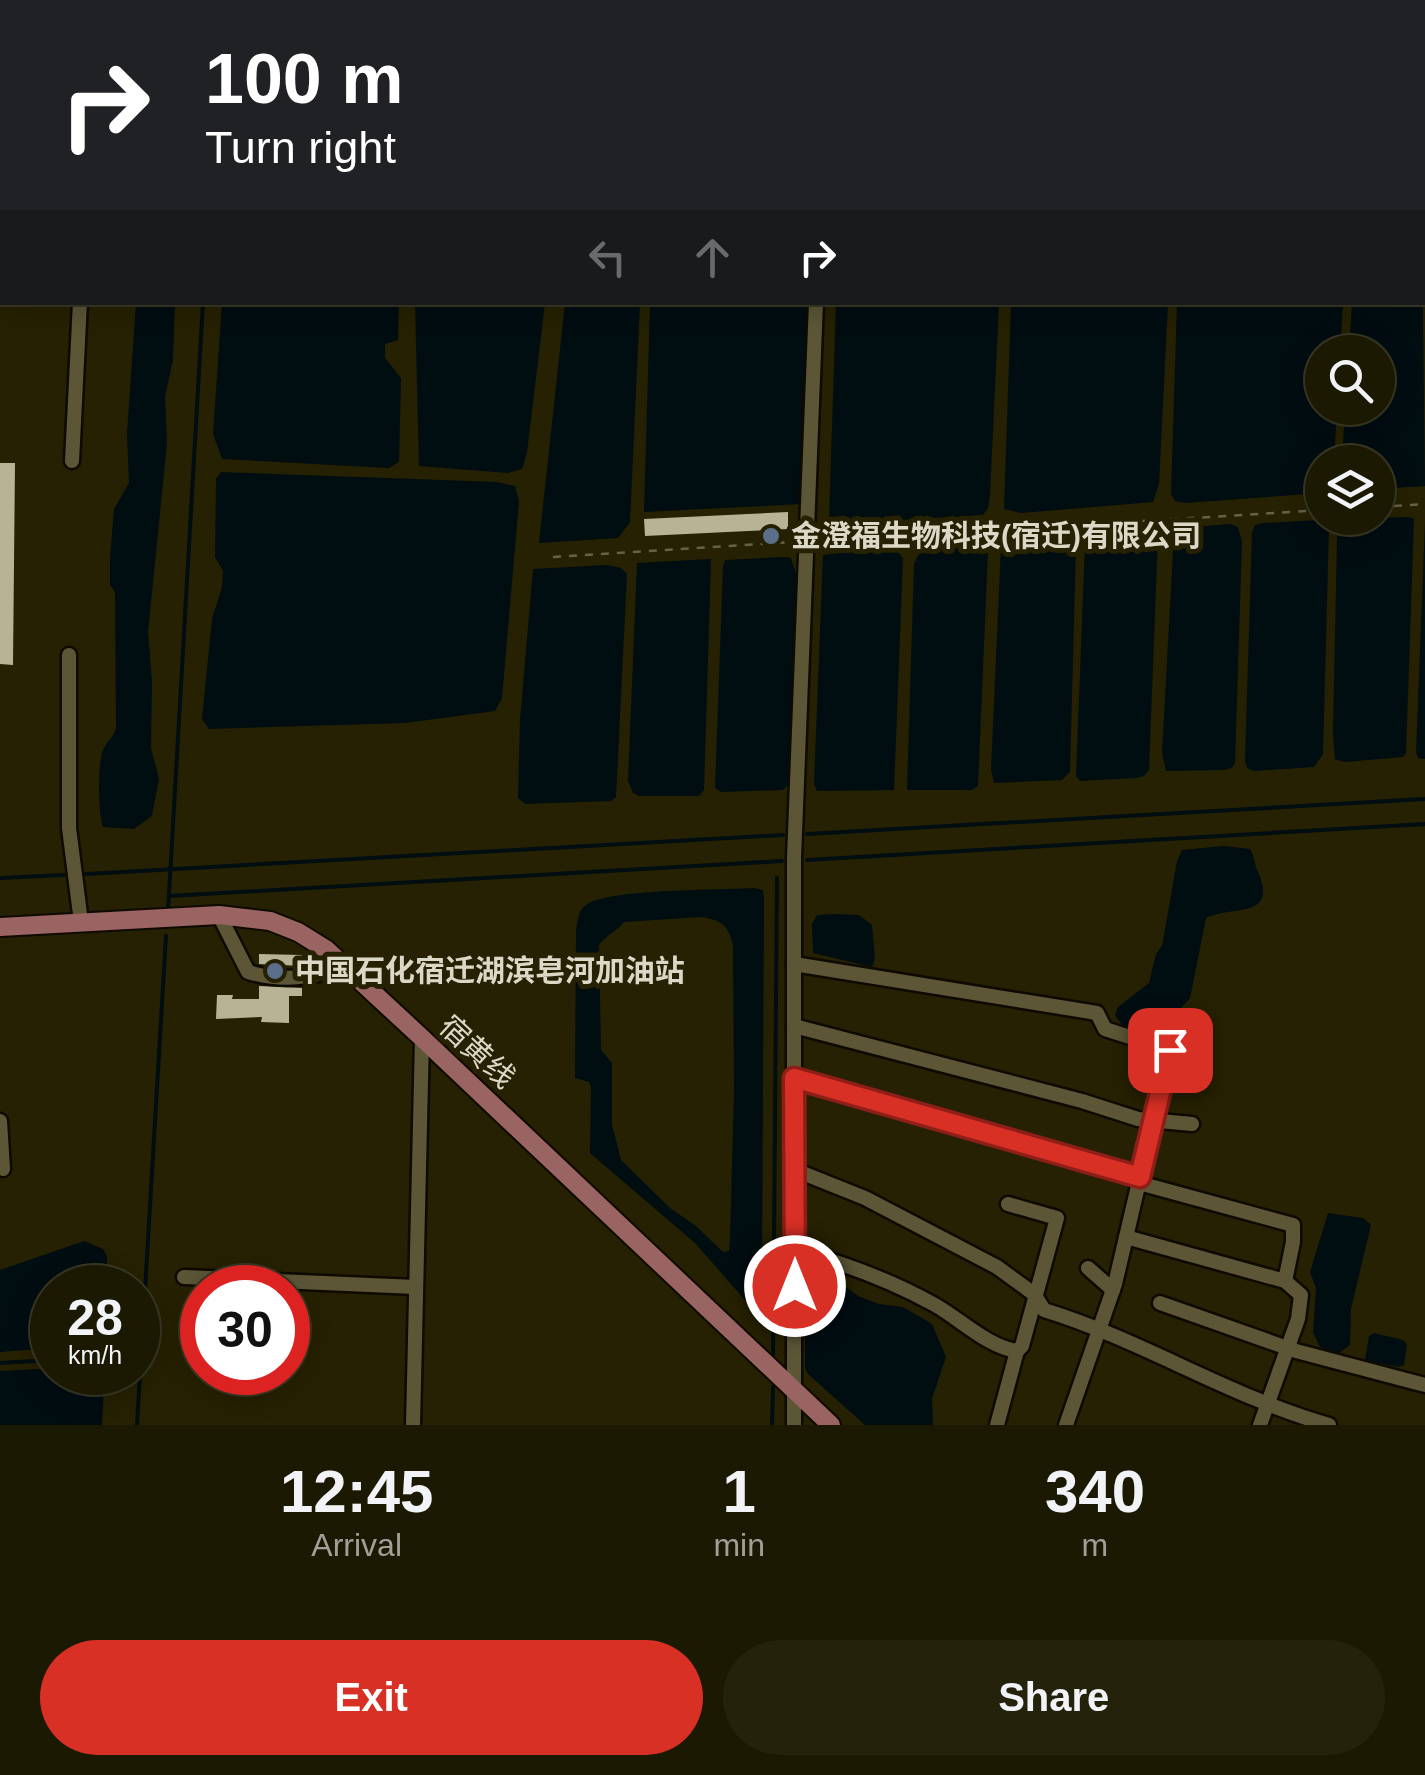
<!DOCTYPE html>
<html lang="en">
<head>
<meta charset="utf-8">
<style>
  body { margin:0; font-family:Arial,"Noto Sans SC",sans-serif; background:#25220c; color:#f1f3f6; height:100vh; display:flex; flex-direction:column; font-size:38px; white-space:nowrap }
  * { box-sizing:border-box; margin:0 }
  p { font-size:32px; color:#a0a099 }
  .icon { flex:none; width:55px; height:55px; fill:none; stroke:currentColor; stroke-width:2; stroke-linecap:round; stroke-linejoin:round }
  .map { position:relative; height:1425px; overflow:hidden }
  .sheet { display:flex; flex-direction:column; background:#1c1902; flex:1 }
  .sheet>* { flex:none }
  .top-card { position:absolute; left:0px; top:0px; width:1425px; height:305px; box-shadow:0 5px 25px #0003,0 0 0 2px #3a3824; background:#202124; color:#fff; overflow:hidden }
  .tools { position:absolute; left:1305px; top:335px; display:grid; gap:20px }
  .tools a { display:grid; place-items:center; width:90px; height:90px; border-radius:50%; background:#1c1902; box-shadow:0 5px 25px #0003,0 0 0 2px #3a3824; font-size:50px }
  .speed { position:absolute; left:30px; top:1265px; display:flex; gap:20px; font-size:50px; font-weight:700; text-align:center }
  .speed>* { display:grid; place-content:center; width:130px; height:130px; border-radius:50%; background:#1c1902; box-shadow:0 5px 25px #0003,0 0 0 2px #3a3824; line-height:1 }
  .speed small { font-size:25px; font-weight:400 }
  .speed .limit { border:15px solid #d22; background:#fff; color:#111 }
  .pin { position:absolute; display:grid; place-items:center; width:85px; height:85px; color:#fff; margin:-42px; border-radius:20px; box-shadow:0 5px 15px #0006 }
  .me { position:absolute; width:110px; margin:-55px; rotate:0deg; stroke-linejoin:round; filter:drop-shadow(0 0 8px #0008) }
  .turn { display:flex; align-items:center; gap:35px; height:210px; padding:0 40px; font-size:45px }
  .turn .icon { width:130px; height:130px; stroke-width:2.5 }
  .turn b { display:block; font-size:70px; line-height:85px }
  .lanes { display:flex; align-items:center; height:95px; padding:0 40px; background:#0003; justify-content:center; gap:50px; direction:ltr }
  .lanes .off { opacity:.35 }
  .eta { display:flex; justify-content:space-evenly; align-items:center; height:170px; text-align:center }
  .eta b { font-size:60px; font-weight:700; line-height:70px }
  .action { display:flex; gap:20px; margin-top:auto; padding:20px 40px }
  .action a { flex:1; height:115px; border-radius:60px; background:#d93025; color:#fff; font-size:40px; font-weight:700; line-height:115px; text-align:center }
  .action a+a { background:#25220c; color:#f1f3f6 }
  .map>svg:first-child { display:block }
  .water { fill:#000d11; fill-rule:evenodd }
  .lines { fill:none; stroke-linecap:round; stroke-linejoin:round }
  .stream { stroke:#000d11; stroke-width:4 }
  .building { fill:#b8b395 }
  .minor-casing { stroke:#0e0a00; stroke-width:19 }
  .major-casing { stroke:#0e0a00; stroke-width:22 }
  .path { stroke:#666147; stroke-width:2.5; stroke-dasharray:8 8; stroke-linecap:butt }
  .minor { stroke:#5c5637; stroke-width:14 }
  .major { stroke:#9a6462; stroke-width:18 }
  .route-casing { stroke:#8d1f18; stroke-width:25 }
  .route { stroke:#d93025; stroke-width:18 }
  .service-dot { fill:#5c6f8a; stroke:#262102; stroke-width:4 }
  .labels { text-anchor:middle; stroke-width:10; stroke-linejoin:round; paint-order:stroke }
  .poi-label { font-size:30px; font-weight:bold; fill:#dcd8c7; stroke:#262102; text-anchor:start }
  .street-label { font-size:30px; fill:#dcd8c7; stroke:#262102 }
</style>
</head>
<body>
<div class="map">
<svg width="1425" height="1425" viewBox="0 0 1425 1425">
  <rect width="100%" height="100%" fill="#262102"/>
  <g class="water">
    <path d="M 1422,233 L 1425,486 L 1378,489 L 1378,462 L 1342,462 L 1345,408 L 1378,408 L 1378,352 L 1349,352 L 1352,303 L 1422,302 Z"/>
    <path d="M 136,303 L 175,303 L 173,360 L 165,397 L 167,443 L 148,632 L 152,681 L 151,748 L 159,779 L 152,816 L 134,829 L 103,827 C 98,813 97,761 104,748 C 109,739 114,737 116,727 L 115,592 L 110,585 L 110,558 L 114,509 L 129,483 L 127,434 Z"/>
    <path d="M 222,303 L 399,303 L 398,340 L 385,344 L 385,358 L 401,378 L 399,462 L 389,468 L 222,459 L 213,434 Z"/>
    <path d="M 415,303 L 545,303 L 527,452 L 522,469 L 508,473 L 419,466 Z"/>
    <path d="M 565,303 L 640,303 L 630,522 L 618,538 L 539,543 Z"/>
    <path d="M 650,303 L 809,303 L 802,504 L 644,512 Z"/>
    <path d="M 836,303 L 999,303 L 990,494 L 988,508 L 983,515 L 835,524 L 829,519 Z"/>
    <path d="M 1011,303 L 1168,303 L 1159,484 L 1153,502 L 1021,513 L 1004,509 Z"/>
    <path d="M 1177,303 L 1343,303 L 1340,352 L 1322,352 L 1322,408 L 1337,408 L 1334,462 L 1322,462 L 1322,493 L 1185,503 L 1175,501 L 1171,494 Z"/>
    <path d="M 221,472 L 497,482 L 515,486 L 519,501 L 502,698 L 495,711 L 405,723 L 209,729 L 202,719 L 212,619 L 222,587 L 223,571 L 215,557 L 216,479 Z"/>
    <path d="M 1408,517 L 1414,519 L 1406,753 L 1403,757 L 1345,762 L 1335,759 L 1333,734 L 1337,538 L 1340,523 L 1346,519 Z"/>
    <path d="M 1319,520 L 1329,528 L 1323,754 L 1314,767 L 1254,771 L 1247,768 L 1245,761 L 1252,532 L 1255,525 L 1263,523 Z"/>
    <path d="M 1425,522 L 1425,759 L 1418,758 L 1416,752 Z"/>
    <path d="M 1231,524 L 1238,527 L 1242,542 L 1235,763 L 1232,768 L 1223,770 L 1166,771 L 1162,752 L 1174,533 L 1180,528 Z"/>
    <path d="M 1145,529 L 1158,535 L 1149,770 L 1144,776 L 1136,778 L 1080,781 L 1076,776 L 1085,543 L 1087,536 L 1092,533 Z"/>
    <path d="M 1069,534 L 1076,544 L 1070,772 L 1062,780 L 994,783 L 991,769 L 1001,546 L 1011,537 Z"/>
    <path d="M 978,541 L 987,543 L 988,551 L 978,786 L 972,790 L 907,790 L 914,564 L 922,547 Z"/>
    <path d="M 894,547 L 903,558 L 894,790 L 817,791 L 814,784 L 823,555 Z"/>
    <path d="M 784,557 L 791,558 L 796,574 L 788,785 L 783,790 L 721,792 L 715,788 L 723,567 L 725,560 Z"/>
    <path d="M 711,559 L 704,790 L 699,796 L 639,796 L 633,793 L 628,781 L 637,563 Z"/>
    <path d="M 607,565 L 621,568 L 627,574 L 616,797 L 611,801 L 525,804 L 518,798 L 520,720 L 533,569 Z"/>
    <path d="M 1223,846 L 1250,849 C 1255,857 1254,864 1258,872 C 1279,920 1230,905 1206,918 L 1190,998 L 1165,1026 L 1156,1031 L 1122,1025 L 1115,1015 L 1118,1007 L 1149,983 L 1156,954 L 1162,946 L 1177,861 L 1182,850 Z"/>
    <path d="M 754,888 L 763,890 L 764,900 L 762,1275 L 758,1304 L 752,1308 L 695,1243 L 590,1153 L 591,1087 L 589,1082 L 575,1078 L 576,930 C 578,919 578,909 589,903 C 617,889 718,890 754,888 ZM 701,917 C 721,920 729,925 733,946 L 734,1090 L 730,1238 L 729,1251 L 723,1252 L 696,1226 L 670,1208 L 621,1160 L 612,1125 L 612,1063 L 601,1050 L 599,945 C 605,936 617,931 624,922 Z"/>
    <path d="M 833,914 L 859,915 L 872,925 L 875,959 L 872,967 L 813,953 L 812,924 L 817,915 Z"/>
    <path d="M 1328,1213 L 1363,1218 L 1371,1225 L 1351,1309 L 1350,1345 L 1339,1353 L 1320,1347 L 1313,1332 L 1316,1288 L 1310,1272 Z"/>
    <path d="M 84,1241 L 103,1249 L 107,1256 L 107,1287 L 52,1288 L 52,1348 L 0,1352 L 0,1270 Z"/>
    <path d="M 808,1273 L 833,1277 L 858,1296 L 879,1304 L 903,1307 L 932,1324 L 946,1357 L 932,1399 L 933,1425 L 865,1425 L 808,1374 L 805,1368 L 805,1279 Z"/>
    <path d="M 1374,1333 L 1403,1340 L 1407,1345 L 1404,1365 L 1398,1367 L 1365,1360 L 1369,1336 Z"/>
    <path d="M 38,1369 L 60,1373 L 69,1382 L 101,1383 L 104,1387 L 102,1425 L 0,1425 L 0,1371 Z"/>
  </g>
  <g class="lines">
    <g class="stream">
      <path d="M 221,2 L 221,0"/>
      <path d="M 807,834 L 1425,799"/>
      <path d="M 807,860 L 1425,824"/>
      <path d="M 86,874 L 783,835"/>
      <path d="M 0,878 L 64,875"/>
      <path d="M 169,896 L 782,861"/>
      <path d="M 168,912 L 203,302"/>
      <path d="M 773,1357 L 777,878"/>
      <path d="M 0,1363 L 52,1360"/>
      <path d="M 137,1425 L 166,936"/>
      <path d="M 772,1425 L 773,1387"/>
    </g>
  </g>
  <g class="building">
    <path d="M 0,463 L 15,463 L 13,665 L 0,664 Z"/>
    <path d="M 788,512 L 788,529 L 645,536 L 644,519 Z"/>
    <path d="M 259,954 L 302,955 L 302,966 L 259,964 Z"/>
    <path d="M 259,986 L 302,988 L 302,996 L 289,996 L 289,1023 L 261,1022 L 262,1017 L 216,1019 L 217,995 L 233,995 L 232,999 L 259,999 Z"/>
  </g>
  <g class="lines">
    <g class="minor-casing">
      <g id="minor">
        <path d="M 829,2 L 830,0"/>
        <path d="M 0,179 L 2,179"/>
        <path d="M 1422,218 L 1425,218"/>
        <path d="M 72,461 L 80,302"/>
        <path d="M 69,655 L 69,828 L 81,922"/>
        <path d="M 219,915 L 248,972 C 282,982 312,978 344,967"/>
        <path d="M 794,964 L 1097,1013 L 1105,1029 L 1170,1050 L 1115,1284 L 1066,1425"/>
        <path d="M 794,1026 L 1082,1101 L 1138,1119 L 1192,1124"/>
        <path d="M 794,1077 L 1140,1177"/>
        <path d="M 0,1121 L 3,1169"/>
        <path d="M 795,1170 L 865,1198 L 997,1267 L 1034,1294 L 1044,1310 C 1142,1340 1230,1397 1329,1425"/>
        <path d="M 1139,1183 L 1293,1225 L 1293,1242 L 1285,1281"/>
        <path d="M 1126,1237 L 1285,1281 L 1301,1295 L 1298,1319 L 1260,1425"/>
        <path d="M 795,1250 C 844,1263 890,1280 935,1305 C 960,1319 988,1347 1017,1351 L 1022,1346 L 1057,1218 L 1008,1204"/>
        <path d="M 1088,1268 L 1113,1290"/>
        <path d="M 184,1277 L 416,1287"/>
        <path d="M 1160,1303 L 1296,1351 L 1425,1385"/>
        <path d="M 413,1425 L 422,1038"/>
        <path d="M 794,1425 L 794,858 L 816,302"/>
        <path d="M 997,1425 L 1017,1351"/>
      </g>
    </g>
    <g class="major-casing">
      <path id="major" d="M 0,927 L 219,915 L 270,921 L 298,932 L 327,950 L 422,1038 L 831,1425"/>
    </g>
    <g class="path">
      <path d="M 230,2 L 230,0"/>
      <path d="M 1378,507 L 1425,504"/>
      <path d="M 819,541 L 1322,510"/>
      <path d="M 553,557 L 791,542"/>
    </g>
    <use href="#minor" class="minor"/>
    <use href="#major" class="major"/>
  </g>
  <g class="lines">
    <g class="route-casing">
      <path id="route" d="M 795,1286 L 794,1078 L 1140,1177 L 1170,1050"/>
    </g>
    <use href="#route" class="route"/>
  </g>
  <g class="service-dot">
    <circle cx="771" cy="536" r="10"/>
    <circle cx="275" cy="971" r="10"/>
  </g>
  <g class="labels">
    <g class="poi-label">
      <text x="791" y="546">金澄福生物科技(宿迁)有限公司</text>
      <text x="295" y="981">中国石化宿迁湖滨皂河加油站</text>
    </g>
    <g class="street-label">
      <text transform="translate(477 1052) rotate(43)" y="10">宿黄线</text>
    </g>
  </g>
</svg>
<div class="tools">
<a><svg class="icon" aria-label="search" viewBox="0 0 24 24"><circle cx="10" cy="10" r="6"/><path d="M15 15l6 6"/></svg></a>
<a><svg class="icon" aria-label="layers" viewBox="0 0 24 24"><path d="M12 4l9 5-9 5-9-5zM3 14l9 5 9-5"/></svg></a>
</div>
<div class="speed"><div>28<small>km/h</small></div><div class="limit">30</div></div>
<div class="pin" style="left:1170px;top:1050px;background:#d93025"><svg class="icon" aria-label="arrive" viewBox="0 0 24 24"><path d="M6 21V4h12l-3 4 3 4H6"/></svg></div>
<svg class="me" style="left:795px;top:1286px" viewBox="-20 -20 40 40"><circle r="17" fill="#d93025" stroke="#fff" stroke-width="3"/><path d="M0-11L8 9 0 5-8 9z" fill="#fff"/></svg>
<div class="top-card">
<div class="turn"><svg class="icon" aria-label="right" viewBox="0 0 24 24"><path d="M7 20v-9h11M14 6l5 5-5 5"/></svg><div><b>100 m</b>Turn right</div></div>
<div class="lanes"><svg class="icon off" aria-label="left" viewBox="0 0 24 24"><path d="M17 20v-9H6M10 6l-5 5 5 5"/></svg><svg class="icon off" aria-label="ahead" viewBox="0 0 24 24"><path d="M12 20V5M6 11l6-6 6 6"/></svg><svg class="icon" aria-label="right" viewBox="0 0 24 24"><path d="M7 20v-9h11M14 6l5 5-5 5"/></svg></div>
</div>
</div>
<section class="sheet">
<div class="eta">
<div><b>12:45</b><p>Arrival</p></div>
<div><b>1</b><p>min</p></div>
<div><b>340</b><p>m</p></div>
</div>
<div class="action"><a>Exit</a><a>Share</a></div>
</section>
</body>
</html>
